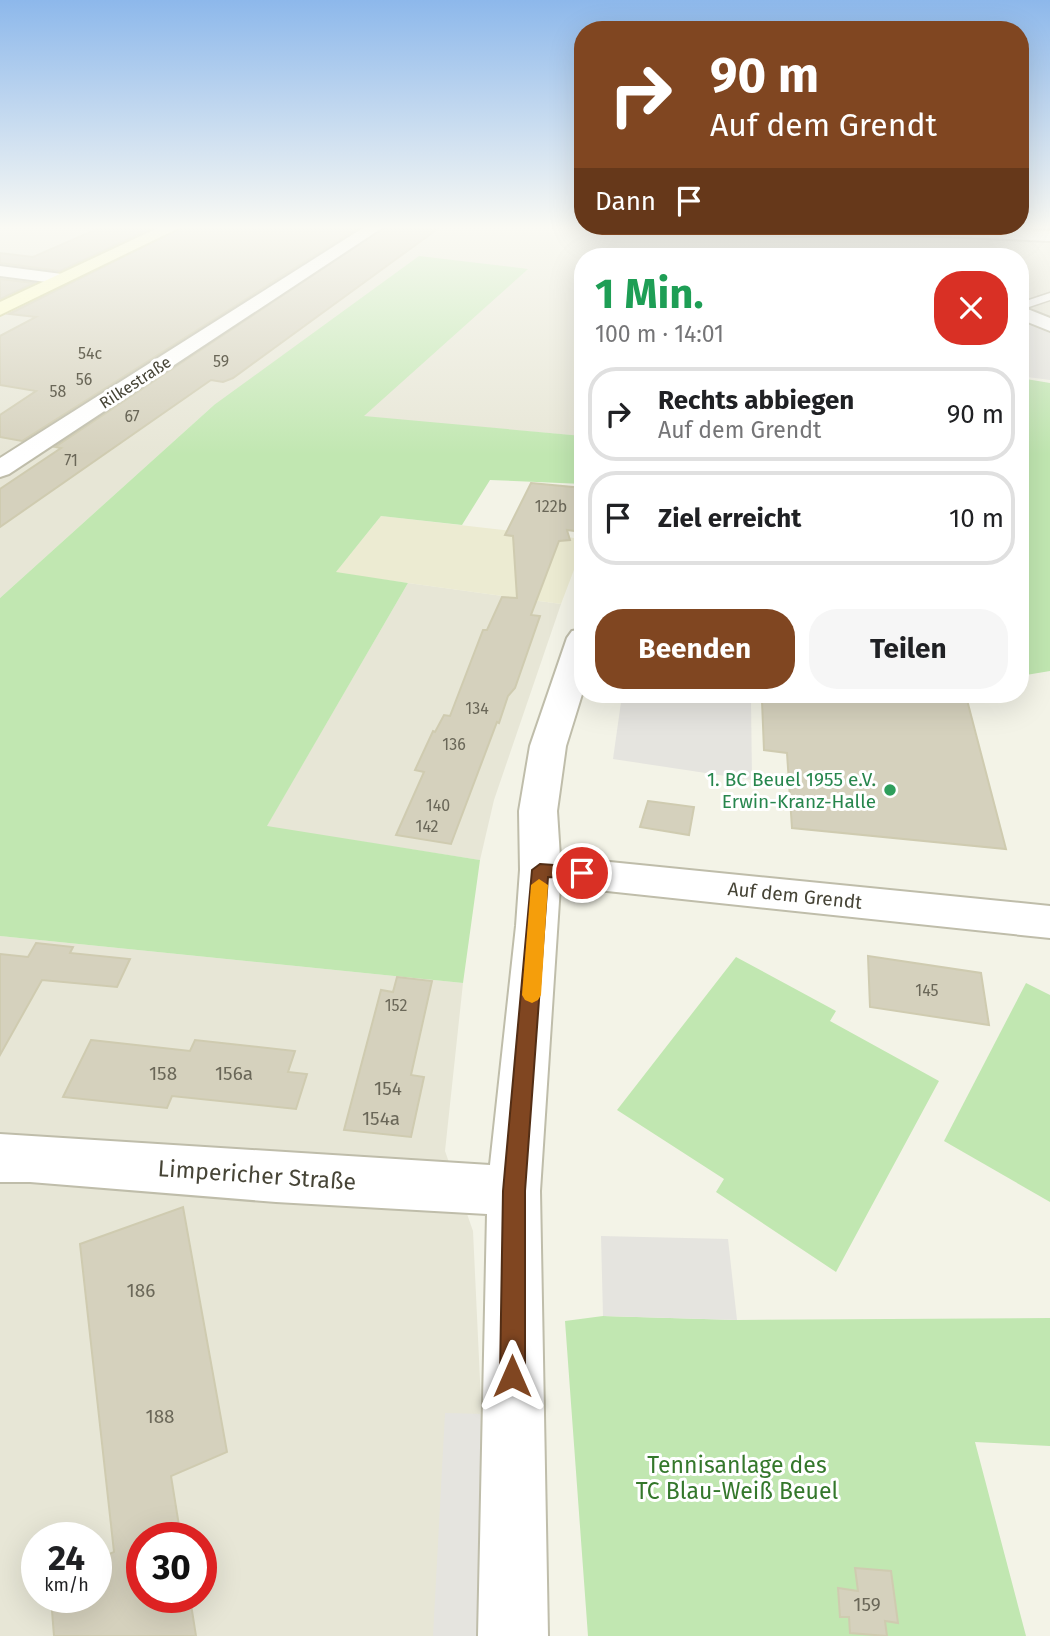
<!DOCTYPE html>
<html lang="de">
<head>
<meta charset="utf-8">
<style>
  body { margin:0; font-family:"Fira Sans",sans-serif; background:#f6f6f6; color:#202124; height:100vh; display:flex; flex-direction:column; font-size:26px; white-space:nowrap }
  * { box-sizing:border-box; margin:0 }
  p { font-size:23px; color:#757577 }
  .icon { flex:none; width:38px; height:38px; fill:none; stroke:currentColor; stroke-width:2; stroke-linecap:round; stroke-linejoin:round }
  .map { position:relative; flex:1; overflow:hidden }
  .drawer { position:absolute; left:574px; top:248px; width:455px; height:455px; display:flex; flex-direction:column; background:#fff; border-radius:28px; box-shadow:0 7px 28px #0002 }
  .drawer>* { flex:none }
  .guide { position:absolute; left:574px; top:21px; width:455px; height:214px; border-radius:28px; box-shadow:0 7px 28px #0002; background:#804621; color:#fff; overflow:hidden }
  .speed { position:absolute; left:21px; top:1522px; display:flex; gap:14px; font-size:35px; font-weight:700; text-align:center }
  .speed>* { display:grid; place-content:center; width:91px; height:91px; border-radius:50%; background:#fff; box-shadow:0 7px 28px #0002; line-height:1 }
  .speed small { font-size:18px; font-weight:400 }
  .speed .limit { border:10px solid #d22; background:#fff; color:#111 }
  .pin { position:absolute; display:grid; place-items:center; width:60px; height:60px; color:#fff; margin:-30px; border:4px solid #fff; border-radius:50%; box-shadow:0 2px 7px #0007 }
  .me { position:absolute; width:77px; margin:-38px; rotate:0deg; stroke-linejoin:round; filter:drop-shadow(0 0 5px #0008) }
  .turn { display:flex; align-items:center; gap:24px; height:147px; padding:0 21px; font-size:32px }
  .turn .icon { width:91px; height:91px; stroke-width:2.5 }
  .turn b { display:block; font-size:49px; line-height:60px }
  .then { display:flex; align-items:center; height:66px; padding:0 21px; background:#0003; gap:14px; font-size:26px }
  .round { display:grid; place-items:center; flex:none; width:74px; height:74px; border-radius:28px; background:#f6f6f6 }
  .overview { display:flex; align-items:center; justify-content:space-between; height:119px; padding:0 21px }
  h1 { font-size:42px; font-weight:700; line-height:52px; color:#1e9e55 }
  .cta { display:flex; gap:14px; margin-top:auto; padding:14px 21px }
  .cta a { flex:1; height:80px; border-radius:28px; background:#804621; color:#fff; font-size:28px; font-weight:700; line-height:80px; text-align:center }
  .cta a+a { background:#f6f6f6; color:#202124 }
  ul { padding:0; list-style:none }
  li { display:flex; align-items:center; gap:21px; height:94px; margin:0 14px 10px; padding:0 7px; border:4px solid #e0e0e0; border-radius:28px }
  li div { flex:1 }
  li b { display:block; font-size:26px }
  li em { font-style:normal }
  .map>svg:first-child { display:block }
  .residential { fill:#e7e6d6; fill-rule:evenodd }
  .education { fill:#ecebd2 }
  .green { fill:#c1e7b1 }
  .parking { fill:#e5e4df }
  .building { fill:#d5d1bd; stroke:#cfcbb0; stroke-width:2 }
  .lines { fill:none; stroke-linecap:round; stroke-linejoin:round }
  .lane-casing { stroke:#bfbdaa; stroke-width:3 }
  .street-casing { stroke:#bfbdaa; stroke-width:4 }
  .secondary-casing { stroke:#cfcf95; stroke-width:4 }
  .lane { fill:#fff; fill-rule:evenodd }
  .street { fill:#fff; fill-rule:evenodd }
  .secondary { fill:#fdfdc7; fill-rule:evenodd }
  .route { fill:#804621; stroke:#532e15; stroke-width:2 }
  .slow { fill:#f59e0b }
  .leisure-dot { fill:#2e9e5b; stroke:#fff; stroke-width:2.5 }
  .labels { text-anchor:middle; stroke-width:6; stroke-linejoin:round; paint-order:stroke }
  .number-label { font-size:16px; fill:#6a6758 }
  .far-street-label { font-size:16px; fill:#464436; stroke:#fff }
  .leisure-label { font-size:19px; fill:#27864d; stroke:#fff; text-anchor:end }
  .street-label { font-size:19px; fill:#464436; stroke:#fff }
  .near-number-label { font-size:19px; fill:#6a6758 }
  .near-street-label { font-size:23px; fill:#464436; stroke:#fff }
  .near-park-label { font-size:23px; fill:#34772b; stroke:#fff }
</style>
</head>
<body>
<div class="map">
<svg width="1050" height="1636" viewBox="0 0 1050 1636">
  <rect width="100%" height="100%" fill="#f3f3e7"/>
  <g class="residential">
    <path d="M 0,226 L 1050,226 L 1050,319 L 1020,313 L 1020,257 L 583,257 L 583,436 L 214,405 L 0,598 Z"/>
    <path d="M 408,583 L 561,604 L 494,800 L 480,860 L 266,827 Z"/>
    <path d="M 0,936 L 463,983 L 445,1151 L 473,1231 L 492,1636 L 0,1636 ZM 37,1538 L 96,1538 L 96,1598 L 37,1598 ZM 142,1538 L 201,1538 L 201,1598 L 142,1598 Z"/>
  </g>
  <path class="education" d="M 381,516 L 583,539 L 583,546 L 561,604 L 335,573 Z"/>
  <g class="green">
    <path d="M 419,256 L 528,269 L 364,416 L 583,436 L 583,484 L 490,480 L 462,525 L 381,516 L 336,572 L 408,583 L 267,826 L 480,860 L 463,983 L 0,936 L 0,598 L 214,405 Z"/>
    <path d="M 1020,378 L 1050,383 L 1050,671 L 1020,676 Z"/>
    <path d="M 736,957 L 836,1011 L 830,1021 L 939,1081 L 836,1272 L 716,1192 L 724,1179 L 617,1110 Z"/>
    <path d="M 1026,983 L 1050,995 L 1050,1202 L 944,1141 Z"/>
    <path d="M 603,1316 L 737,1320 L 1050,1318 L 1050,1446 L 975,1442 L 1026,1636 L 588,1636 L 565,1321 Z"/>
  </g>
  <g class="parking">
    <path d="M 1020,319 L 1050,332 L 1050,380 L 1020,376 Z"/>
    <path d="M 622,695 L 691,695 L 751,700 L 752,780 L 613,759 Z"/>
    <path d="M 601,1236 L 728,1239 L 737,1320 L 603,1316 Z"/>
    <path d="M 445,1413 L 486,1414 L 480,1636 L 433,1636 Z"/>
  </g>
  <g class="building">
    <path d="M 104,226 L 156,226 L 60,271 L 0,263 L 0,253 L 33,257 Z"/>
    <path d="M 185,226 L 361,226 L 22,441 L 0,437 L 0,415 L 36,391 L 0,385 L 0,336 L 36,317 L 9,314 Z"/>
    <path d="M 387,226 L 436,230 L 233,378 L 223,382 L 211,380 L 0,527 L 0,489 L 61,448 L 55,447 Z"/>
    <path d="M 0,279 L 34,283 L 0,299 Z"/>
    <path d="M 531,483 L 583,488 L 583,532 L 567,530 L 570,540 L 559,541 L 531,615 L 540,616 L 515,688 L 508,696 L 499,723 L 497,722 L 451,844 L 396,835 L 424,772 L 415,770 L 433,731 L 435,732 L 444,715 L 450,716 L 483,630 L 487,630 L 502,597 L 517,598 L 513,536 L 505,535 Z"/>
    <path d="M 780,695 L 948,695 L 949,698 L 967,700 L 1006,849 L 792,828 L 787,753 L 764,750 L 762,701 L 780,702 Z"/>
    <path d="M 648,801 L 694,807 L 689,835 L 640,827 Z"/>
    <path d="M 36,943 L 73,947 L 70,953 L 130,959 L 117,987 L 42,980 L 0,1055 L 0,954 L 28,957 Z"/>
    <path d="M 868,956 L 981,973 L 989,1025 L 870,1007 Z"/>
    <path d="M 397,977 L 432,981 L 411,1075 L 424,1077 L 411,1137 L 344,1130 L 381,990 L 393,992 Z"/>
    <path d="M 91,1040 L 190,1051 L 195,1040 L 295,1051 L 288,1072 L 307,1074 L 296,1109 L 172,1096 L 167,1108 L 63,1097 Z"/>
    <path d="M 183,1207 L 227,1452 L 171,1476 L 181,1538 L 142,1538 L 142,1598 L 190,1598 L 196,1636 L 54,1636 L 51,1598 L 96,1598 L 96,1560 L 114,1552 L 80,1244 Z"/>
    <path d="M 855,1568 L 891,1571 L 898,1623 L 885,1621 L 887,1636 L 850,1633 L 849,1617 L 840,1617 L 838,1588 L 858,1591 Z"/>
  </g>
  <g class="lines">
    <g class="lane-casing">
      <path id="lane" d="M 1050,293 L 1050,300 L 1020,310 L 1020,303 Z"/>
    </g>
    <g class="street-casing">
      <g id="street">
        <path d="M 366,226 L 385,226 L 9,474 L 0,477 L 0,458 Z"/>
        <path d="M 648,226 L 932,226 L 1050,231 L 1050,241 L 873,233 L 793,236 L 656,231 Z"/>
        <path d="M 0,266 L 62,274 L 71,279 L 62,284 L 0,276 Z"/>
        <path d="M 1020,306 L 1050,318 L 1050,331 L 1020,319 Z"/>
        <path d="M 583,629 L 583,691 L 566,746 L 557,811 L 560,857 L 1050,906 L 1050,938 L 560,886 L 540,1191 L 548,1636 L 478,1636 L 487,1214 L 276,1202 L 30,1182 L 0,1182 L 0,1134 L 490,1165 L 516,926 L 520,870 L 519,811 L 530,746 L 567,638 L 572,631 Z"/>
      </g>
    </g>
    <g class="secondary-casing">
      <path id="secondary" d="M 162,226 L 183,226 L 0,315 L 0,302 Z"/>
    </g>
    <use href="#lane" class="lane"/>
    <use href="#street" class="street"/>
    <use href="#secondary" class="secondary"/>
  </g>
  <linearGradient id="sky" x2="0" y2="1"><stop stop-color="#8db8eb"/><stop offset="0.5" stop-color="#fafaf4"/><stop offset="1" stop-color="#fafaf4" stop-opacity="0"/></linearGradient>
  <rect width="1050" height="455" fill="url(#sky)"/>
  <path class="route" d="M 540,864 L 582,867 L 591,873 L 582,879 L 548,877 L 525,1191 L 525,1376 L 521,1385 L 512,1388 L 504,1385 L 500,1376 L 503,1191 L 532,870 Z"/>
  <path class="slow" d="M 539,879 L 548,885 L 541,995 L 538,1000 L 532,1003 L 525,1000 L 522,995 L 531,885 Z"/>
  <circle class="leisure-dot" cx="890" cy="790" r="7"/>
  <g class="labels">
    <g class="number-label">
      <text x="90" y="359">54c</text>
      <text x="221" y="367">59</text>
      <text x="84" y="385">56</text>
      <text x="58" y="397">58</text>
      <text x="132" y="422">67</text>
      <text x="71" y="466">71</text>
      <text x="551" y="512">122b</text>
      <text x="477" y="714">134</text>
      <text x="454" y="750">136</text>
      <text x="438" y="811">140</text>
      <text x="427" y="832">142</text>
      <text x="927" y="996">145</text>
      <text x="396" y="1011">152</text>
    </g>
    <g class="far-street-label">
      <text transform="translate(135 382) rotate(-33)" y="6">Rilkestraße</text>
    </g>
    <g class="leisure-label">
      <text x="876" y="786">1. BC Beuel 1955 e.V.<tspan x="876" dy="22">Erwin-Kranz-Halle</tspan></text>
    </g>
    <g class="street-label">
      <text transform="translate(795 895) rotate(6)" y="7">Auf dem Grendt</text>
    </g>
    <g class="near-number-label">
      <text x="163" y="1080">158</text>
      <text x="234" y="1080">156a</text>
      <text x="388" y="1095">154</text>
      <text x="381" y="1125">154a</text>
      <text x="141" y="1297">186</text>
      <text x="160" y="1423">188</text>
      <text x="867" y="1611">159</text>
    </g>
    <g class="near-street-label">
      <text transform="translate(257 1175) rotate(4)" y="8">Limpericher Straße</text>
    </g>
    <g class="near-park-label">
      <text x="737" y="1473">Tennisanlage des<tspan x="737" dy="26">TC Blau-Weiß Beuel</tspan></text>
    </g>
  </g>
</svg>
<div class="speed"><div>24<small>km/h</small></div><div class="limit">30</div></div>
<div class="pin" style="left:582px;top:873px;background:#d93025"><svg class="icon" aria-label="arrive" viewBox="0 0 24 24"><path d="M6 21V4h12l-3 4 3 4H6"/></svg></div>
<svg class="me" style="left:512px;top:1376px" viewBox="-20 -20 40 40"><path d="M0-17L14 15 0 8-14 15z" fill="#804621" stroke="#fff" stroke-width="4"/></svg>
<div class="guide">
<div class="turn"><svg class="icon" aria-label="right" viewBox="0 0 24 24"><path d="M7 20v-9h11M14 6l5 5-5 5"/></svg><div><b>90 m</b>Auf dem Grendt</div></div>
<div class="then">Dann<svg class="icon" aria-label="arrive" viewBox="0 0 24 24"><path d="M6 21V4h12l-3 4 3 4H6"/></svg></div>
</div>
<section class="drawer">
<div class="overview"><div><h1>1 Min.</h1><p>100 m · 14:01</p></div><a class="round" style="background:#d93025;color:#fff"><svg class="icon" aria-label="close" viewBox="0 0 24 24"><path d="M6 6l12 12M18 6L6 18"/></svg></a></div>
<ul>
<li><svg class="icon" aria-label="right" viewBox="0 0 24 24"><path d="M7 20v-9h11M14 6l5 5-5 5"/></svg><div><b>Rechts abbiegen</b><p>Auf dem Grendt</p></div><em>90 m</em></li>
<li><svg class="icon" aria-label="arrive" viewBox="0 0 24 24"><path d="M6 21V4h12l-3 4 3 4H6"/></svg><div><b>Ziel erreicht</b></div><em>10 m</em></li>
</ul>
<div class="cta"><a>Beenden</a><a>Teilen</a></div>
</section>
</div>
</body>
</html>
